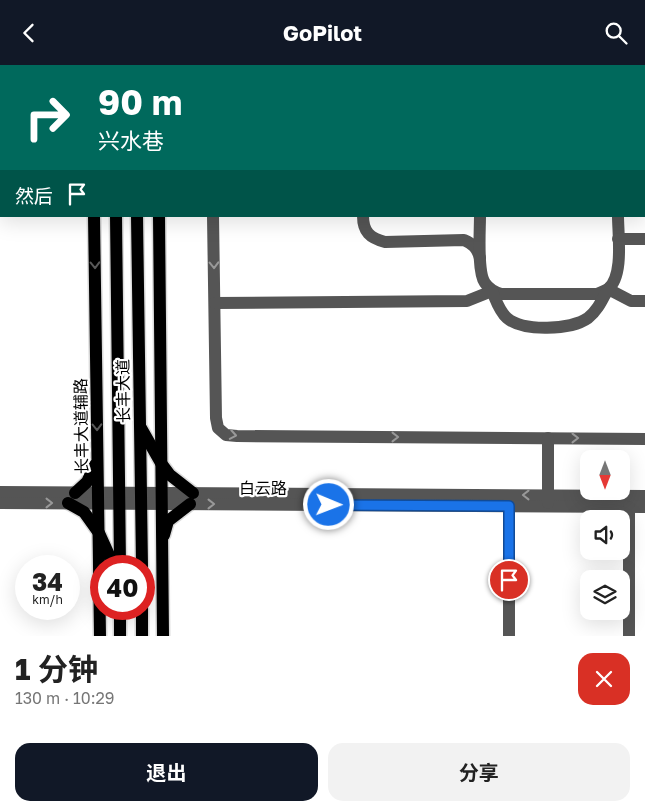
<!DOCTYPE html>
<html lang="zh">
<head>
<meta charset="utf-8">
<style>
  body { margin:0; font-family:"Golos Text","Noto Sans SC",sans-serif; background:#f2f2f2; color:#222; height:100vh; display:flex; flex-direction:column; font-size:19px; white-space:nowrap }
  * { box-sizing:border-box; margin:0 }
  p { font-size:16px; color:#767676 }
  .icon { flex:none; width:28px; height:28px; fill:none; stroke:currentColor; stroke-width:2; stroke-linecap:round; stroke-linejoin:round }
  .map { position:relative; height:571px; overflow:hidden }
  .side { display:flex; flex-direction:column; background:#fff; flex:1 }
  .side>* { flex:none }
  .hud { position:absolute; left:0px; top:0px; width:645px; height:152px; box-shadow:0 5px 20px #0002; background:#00695c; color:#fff; overflow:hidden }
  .needle { width:32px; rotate:180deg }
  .fabs { position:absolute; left:580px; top:385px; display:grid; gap:10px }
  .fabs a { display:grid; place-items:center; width:50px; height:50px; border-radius:10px; background:#fff; box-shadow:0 5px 20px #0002; font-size:25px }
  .speed { position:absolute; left:15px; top:490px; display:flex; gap:10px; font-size:25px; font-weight:700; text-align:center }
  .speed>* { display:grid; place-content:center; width:65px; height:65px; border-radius:50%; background:#fff; box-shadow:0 5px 20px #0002; line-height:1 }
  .speed small { font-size:12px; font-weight:400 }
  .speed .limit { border:8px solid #d22; background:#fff; color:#111 }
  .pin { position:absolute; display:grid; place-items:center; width:42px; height:42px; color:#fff; margin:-21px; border:2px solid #fff; border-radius:50%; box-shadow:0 1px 5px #0007 }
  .me { position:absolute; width:55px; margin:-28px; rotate:91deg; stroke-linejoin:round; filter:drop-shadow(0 0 4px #0008) }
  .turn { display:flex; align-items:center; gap:18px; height:105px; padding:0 15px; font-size:22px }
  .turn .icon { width:65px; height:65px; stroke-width:2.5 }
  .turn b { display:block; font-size:35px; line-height:42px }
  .then { display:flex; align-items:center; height:48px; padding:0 15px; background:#0003; gap:10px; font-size:19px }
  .round { display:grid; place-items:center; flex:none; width:52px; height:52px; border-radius:15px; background:#f2f2f2 }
  .head { display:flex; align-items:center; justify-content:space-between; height:85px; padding:0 15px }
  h1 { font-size:30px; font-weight:700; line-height:38px }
  .action { display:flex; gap:10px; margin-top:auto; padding:10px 15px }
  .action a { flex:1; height:58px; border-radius:15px; background:#111827; color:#fff; font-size:20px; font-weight:700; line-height:58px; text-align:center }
  .action a+a { background:#f2f2f2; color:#222 }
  header { display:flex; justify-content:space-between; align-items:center; height:65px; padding:0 15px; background:#111827; color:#fff; font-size:22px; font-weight:700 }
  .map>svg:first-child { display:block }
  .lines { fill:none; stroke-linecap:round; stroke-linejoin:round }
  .major-casing { stroke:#dbdbdb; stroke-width:15 }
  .minor { stroke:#555; stroke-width:12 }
  .major { stroke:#000; stroke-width:12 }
  .oneway { stroke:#595959 }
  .oneway2 { stroke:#999 }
  .route-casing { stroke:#114b97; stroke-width:12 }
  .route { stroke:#1a73e8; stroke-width:9 }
  .labels { text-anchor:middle; stroke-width:4.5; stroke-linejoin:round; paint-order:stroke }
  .street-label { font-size:16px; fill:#000; stroke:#fff }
</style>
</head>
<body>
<header><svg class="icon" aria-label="back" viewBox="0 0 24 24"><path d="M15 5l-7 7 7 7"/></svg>GoPilot<svg class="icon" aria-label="search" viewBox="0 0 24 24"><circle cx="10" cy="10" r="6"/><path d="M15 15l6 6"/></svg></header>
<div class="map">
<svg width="645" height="571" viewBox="0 0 645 571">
  <rect width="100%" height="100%" fill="#fff"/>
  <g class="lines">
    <g class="major-casing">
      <g id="major">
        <path d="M 114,0 L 114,1"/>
        <path d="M 136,0 L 136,1"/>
        <path d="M 158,0 L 158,1"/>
        <path d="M 168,0 L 170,1"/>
        <path d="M 84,1 L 85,0"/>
        <path d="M 0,17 L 1,17"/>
        <path d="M 644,20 L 645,20"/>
        <path d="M 0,30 L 1,30"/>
        <path d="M 644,33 L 645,33"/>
        <path d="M 94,151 L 100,571"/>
        <path d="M 116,151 L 120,501"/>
        <path d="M 137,151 L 142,501"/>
        <path d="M 159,151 L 163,571"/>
        <path d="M 141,363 L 161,398 L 170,410 L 193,428"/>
        <path d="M 75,428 L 87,417 L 95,400"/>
        <path d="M 68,438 L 84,447 L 99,468 L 114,501"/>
        <path d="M 164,470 L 168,456 L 190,439"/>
        <path d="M 120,544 L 120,571"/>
        <path d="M 142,544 L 142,571"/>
      </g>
    </g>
    <g class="minor">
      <path d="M 644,98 L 645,98"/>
      <path d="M 213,151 L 216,353 L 218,363 L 226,370 L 237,371 L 645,374"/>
      <path d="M 363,151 C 363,167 370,173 385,177 L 464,175 C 473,179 477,183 480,193"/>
      <path d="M 480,151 C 480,166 477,207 485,218 C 489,224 495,227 501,229 L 597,229 C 600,227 605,226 608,224 C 624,211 618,170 618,151"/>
      <path d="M 618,174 L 645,174"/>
      <path d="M 215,238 L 467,236 L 492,226 C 496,235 499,246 507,253 C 523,267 571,265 588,253 C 598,245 602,235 608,224 L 631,236 L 645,236"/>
      <path d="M 0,427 L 645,431"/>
      <path d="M 0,438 L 645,442"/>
      <path d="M 548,438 L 548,373"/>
      <path d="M 509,441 L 509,571"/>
      <path d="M 629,442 L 629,571"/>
    </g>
    <use href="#major" class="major"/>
  </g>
  <defs><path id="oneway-chevron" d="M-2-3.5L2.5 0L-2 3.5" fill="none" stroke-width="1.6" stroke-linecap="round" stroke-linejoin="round" transform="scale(1.25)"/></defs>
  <g class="oneway">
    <use href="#oneway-chevron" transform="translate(95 200) rotate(89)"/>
    <use href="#oneway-chevron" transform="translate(97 362) rotate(89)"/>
  </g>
  <g class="oneway2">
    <use href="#oneway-chevron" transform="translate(214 200) rotate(89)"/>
    <use href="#oneway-chevron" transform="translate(233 370) rotate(10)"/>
    <use href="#oneway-chevron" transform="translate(395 372)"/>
    <use href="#oneway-chevron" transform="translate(575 373)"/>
    <use href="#oneway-chevron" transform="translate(526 430) rotate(-180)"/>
    <use href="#oneway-chevron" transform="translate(49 438)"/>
    <use href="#oneway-chevron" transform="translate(211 439)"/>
  </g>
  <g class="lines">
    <g class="route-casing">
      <path id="route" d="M 329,440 L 509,441 L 509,515"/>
    </g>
    <use href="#route" class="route"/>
  </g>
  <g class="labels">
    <g class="street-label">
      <text transform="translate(123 326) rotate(-91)" y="6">长丰大道</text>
      <text transform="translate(81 361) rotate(-91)" y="6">长丰大道辅路</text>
      <text x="263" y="429">白云路</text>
    </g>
  </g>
</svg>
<div class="fabs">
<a><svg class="needle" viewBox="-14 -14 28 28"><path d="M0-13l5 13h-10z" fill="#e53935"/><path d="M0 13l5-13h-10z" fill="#767676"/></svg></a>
<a><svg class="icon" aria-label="sound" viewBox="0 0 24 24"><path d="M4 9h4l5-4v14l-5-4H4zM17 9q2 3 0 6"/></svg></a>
<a><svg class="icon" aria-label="layers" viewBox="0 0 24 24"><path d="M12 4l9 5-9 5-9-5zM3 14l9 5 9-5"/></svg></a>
</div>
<div class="speed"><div>34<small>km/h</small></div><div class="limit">40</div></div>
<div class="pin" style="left:509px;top:515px;background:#d93025"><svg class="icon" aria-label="arrive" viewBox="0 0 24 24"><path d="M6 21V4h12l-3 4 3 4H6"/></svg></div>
<svg class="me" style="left:329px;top:440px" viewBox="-20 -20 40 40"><circle r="17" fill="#1a73e8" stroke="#fff" stroke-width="3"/><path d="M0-11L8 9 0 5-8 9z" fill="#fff"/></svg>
<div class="hud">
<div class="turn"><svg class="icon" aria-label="right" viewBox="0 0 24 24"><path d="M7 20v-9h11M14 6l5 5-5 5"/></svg><div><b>90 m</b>兴水巷</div></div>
<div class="then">然后<svg class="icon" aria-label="arrive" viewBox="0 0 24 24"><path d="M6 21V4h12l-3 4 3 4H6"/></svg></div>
</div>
</div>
<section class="side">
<div class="head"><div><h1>1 分钟</h1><p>130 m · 10:29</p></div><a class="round" style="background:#d93025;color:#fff"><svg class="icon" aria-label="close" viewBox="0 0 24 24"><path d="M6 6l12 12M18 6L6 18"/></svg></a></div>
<div class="action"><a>退出</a><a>分享</a></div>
</section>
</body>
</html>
